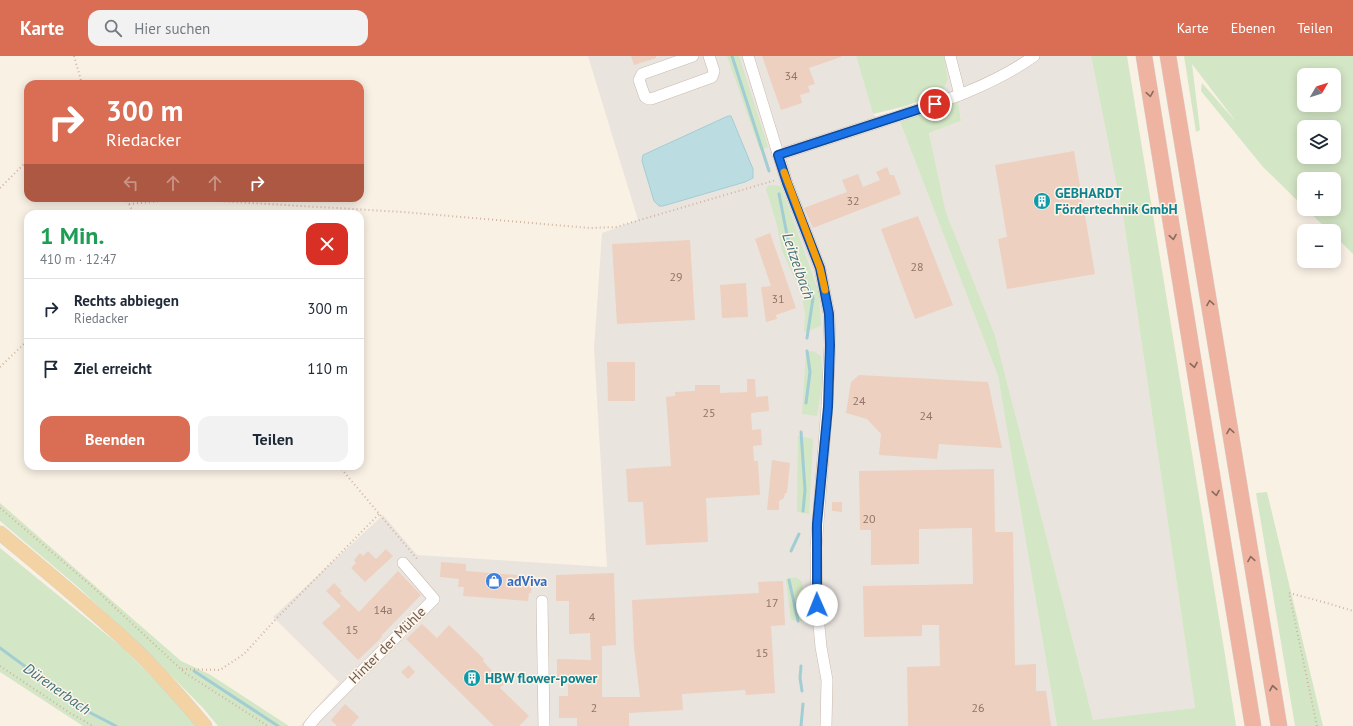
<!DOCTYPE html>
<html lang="de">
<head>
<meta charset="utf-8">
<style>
  body { margin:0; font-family:"PT Sans",sans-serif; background:#f2f2f3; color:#1f2937; height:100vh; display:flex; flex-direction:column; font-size:15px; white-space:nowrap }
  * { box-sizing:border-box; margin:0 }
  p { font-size:13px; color:#747a83 }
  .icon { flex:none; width:22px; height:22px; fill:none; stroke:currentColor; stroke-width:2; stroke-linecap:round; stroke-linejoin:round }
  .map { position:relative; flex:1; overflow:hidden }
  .sheet { position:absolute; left:24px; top:154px; width:340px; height:260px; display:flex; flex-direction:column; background:#fff; border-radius:12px; box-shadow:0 2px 10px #0003 }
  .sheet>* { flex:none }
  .hud { position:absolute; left:24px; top:24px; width:340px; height:122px; border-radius:12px; box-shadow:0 2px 10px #0003; background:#d96e54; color:#fff; overflow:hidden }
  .needle { width:26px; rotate:51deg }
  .controls { position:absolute; left:1297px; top:12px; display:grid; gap:8px }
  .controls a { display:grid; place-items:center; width:44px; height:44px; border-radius:8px; background:#fff; box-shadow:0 2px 10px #0003; font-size:20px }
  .pin { position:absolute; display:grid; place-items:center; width:34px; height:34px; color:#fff; margin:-17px; border:2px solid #fff; border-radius:50%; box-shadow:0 1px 4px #0007 }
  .me { position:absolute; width:44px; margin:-22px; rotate:359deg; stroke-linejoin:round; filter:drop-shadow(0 0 3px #0008) }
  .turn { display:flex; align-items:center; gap:14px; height:84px; padding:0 16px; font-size:18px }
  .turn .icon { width:52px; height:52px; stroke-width:2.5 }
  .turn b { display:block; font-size:28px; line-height:34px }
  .lanes { display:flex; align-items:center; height:38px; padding:0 16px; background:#0003; justify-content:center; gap:20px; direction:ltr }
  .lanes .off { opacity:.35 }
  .round { display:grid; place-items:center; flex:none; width:42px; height:42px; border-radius:12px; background:#f2f2f3 }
  .headline { display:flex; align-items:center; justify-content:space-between; height:68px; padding:0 16px }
  h1 { font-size:24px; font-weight:800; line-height:30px; color:#1e9e55 }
  .primary-button { display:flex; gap:8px; margin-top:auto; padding:8px 16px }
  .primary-button a { flex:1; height:46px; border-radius:12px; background:#d96e54; color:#fff; font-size:16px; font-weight:800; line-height:46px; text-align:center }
  .primary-button a+a { background:#f2f2f3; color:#1f2937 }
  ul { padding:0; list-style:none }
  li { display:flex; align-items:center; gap:12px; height:60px; padding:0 16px; border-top:1px solid #e0e1e3 }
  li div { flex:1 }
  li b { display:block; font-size:15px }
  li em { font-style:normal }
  header { display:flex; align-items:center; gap:24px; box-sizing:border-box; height:56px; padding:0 20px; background:#d96e54; color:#fff }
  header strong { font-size:19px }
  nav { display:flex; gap:22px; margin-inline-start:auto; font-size:14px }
  .search { width:280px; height:36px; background:#f2f2f3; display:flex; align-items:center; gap:10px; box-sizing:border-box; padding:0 14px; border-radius:12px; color:#747a83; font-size:15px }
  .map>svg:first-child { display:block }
  .industrial { fill:#eae4df }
  .green { fill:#d3e6c5; fill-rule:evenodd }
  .water { fill:#bbdde2; stroke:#a2cdd3 }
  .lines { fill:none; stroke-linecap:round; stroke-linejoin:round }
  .stream { stroke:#a2cdd3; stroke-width:3 }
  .building { fill:#edd0bf }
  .minor-casing { stroke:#cab9ac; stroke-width:12 }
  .major-casing { stroke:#d7d0cd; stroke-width:15 }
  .highway-casing { stroke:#d7d0cd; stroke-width:17 }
  .path { stroke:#d2b3a2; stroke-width:2; stroke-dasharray:1 3; stroke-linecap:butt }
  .minor { stroke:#fff; stroke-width:11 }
  .major { stroke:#f3d3a3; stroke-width:14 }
  .highway { stroke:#efb3a1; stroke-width:16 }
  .oneway { stroke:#896a5d }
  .route-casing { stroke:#114b97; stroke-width:10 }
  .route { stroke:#1a73e8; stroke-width:7 }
  .slow { stroke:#f59e0b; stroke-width:7 }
  .labels { text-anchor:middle; stroke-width:3; stroke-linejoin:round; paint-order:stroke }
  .number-label { font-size:12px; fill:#8f7669 }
  .culture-label { font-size:14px; font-weight:bold; fill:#0d838f; stroke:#fdf5ea; text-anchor:start }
  .shop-label { font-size:14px; font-weight:bold; fill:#366cbe; stroke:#fdf5ea; text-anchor:start }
  .street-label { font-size:14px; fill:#70584c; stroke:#fdf5ea }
  .water-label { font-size:15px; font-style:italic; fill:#45747b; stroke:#fdf5ea }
</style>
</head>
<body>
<header>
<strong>Karte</strong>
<div class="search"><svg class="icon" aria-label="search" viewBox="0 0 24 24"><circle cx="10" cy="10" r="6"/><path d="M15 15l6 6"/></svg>Hier suchen</div>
<nav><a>Karte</a><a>Ebenen</a><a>Teilen</a></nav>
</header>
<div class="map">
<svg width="1353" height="670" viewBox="0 0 1353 670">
  <rect width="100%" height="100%" fill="#faf1e5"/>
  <g class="industrial">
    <path d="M 588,0 L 856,0 L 873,58 L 882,66 L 884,71 L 900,66 L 998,320 L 1057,670 L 300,670 L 339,626 L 273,561 L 383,459 L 417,499 L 607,511 L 594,293 L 602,177 L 638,164 Z"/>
    <path d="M 944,0 L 1091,0 L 1124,166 L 1195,652 L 1093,665 L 995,279 L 946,158 L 929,77 L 961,65 L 958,45 L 943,36 L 948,23 Z"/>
  </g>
  <g class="green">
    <path d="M 727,0 L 739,0 L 768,91 L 760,94 Z"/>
    <path d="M 856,0 L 944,0 L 948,23 L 943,36 L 906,50 L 873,58 Z"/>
    <path d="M 1091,0 L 1127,0 L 1225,599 L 1236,670 L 1057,670 L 998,320 L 900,66 L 958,45 L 961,65 L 929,77 L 946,157 L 995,279 L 1093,664 L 1195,652 L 1124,166 Z"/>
    <path d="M 1184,0 L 1353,0 L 1353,198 L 1334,179 L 1334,175 L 1329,175 L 1306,153 L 1334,153 L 1334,123 L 1304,123 L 1304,151 L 1263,111 L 1201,35 L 1202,27 L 1237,67 L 1192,8 L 1200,74 L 1196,76 ZM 1304,19 L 1334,19 L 1334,49 L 1304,49 ZM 1304,71 L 1334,71 L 1334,101 L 1304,101 Z"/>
    <path d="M 769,129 L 781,130 L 819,237 L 821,270 L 804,276 L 805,256 L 800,233 L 782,195 L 777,169 L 766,133 Z"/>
    <path d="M 813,295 L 821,300 L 823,322 L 817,360 L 802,358 L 806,296 Z"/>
    <path d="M 798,380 L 813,383 L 809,458 L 797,456 Z"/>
    <path d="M 1267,436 L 1323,670 L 1295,670 L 1256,437 Z"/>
    <path d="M 0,447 L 181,605 L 209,618 L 289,670 L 218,670 L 203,652 L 150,598 L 78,531 L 0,465 Z"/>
    <path d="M 0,492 L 123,592 L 187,656 L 197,670 L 83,670 L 0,616 Z"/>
    <path d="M 796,521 L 802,526 L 807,560 L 804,565 L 791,564 L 786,523 Z"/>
  </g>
  <path class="water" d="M 728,60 L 731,60 L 753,113 L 753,122 L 745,126 L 663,150 L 659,150 L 654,145 L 642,105 L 643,99 Z"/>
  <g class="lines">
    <g class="stream">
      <path d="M 732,0 L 769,115"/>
      <path d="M 779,138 L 788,184 L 813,242 L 807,282"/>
      <path d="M 806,347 L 810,316 L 807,295"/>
      <path d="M 801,376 L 805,434 L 803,455"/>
      <path d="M 791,495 L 799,478"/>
      <path d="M 789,524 L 798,565"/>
      <path d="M 0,592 L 83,653 L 116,670"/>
      <path d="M 801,610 L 800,622 L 802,635"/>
      <path d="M 194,615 L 278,670"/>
      <path d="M 801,670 L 803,648"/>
    </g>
  </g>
  <g class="building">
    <path d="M 631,0 L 656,0 L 656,2 L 634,9 Z"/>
    <path d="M 762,0 L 841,0 L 841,1 L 809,12 L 815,28 L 808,30 L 810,36 L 800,39 L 802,47 L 781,54 Z"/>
    <path d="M 1074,95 L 1095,218 L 1007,233 L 998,183 L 1007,181 L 995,109 Z"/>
    <path d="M 887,111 L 890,119 L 894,119 L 901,138 L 813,172 L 804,152 L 847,136 L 842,124 L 858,118 L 863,131 L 880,124 L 876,116 Z"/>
    <path d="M 918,160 L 953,249 L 915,263 L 881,173 Z"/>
    <path d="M 770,177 L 796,252 L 776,259 L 777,263 L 766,266 L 761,231 L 771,230 L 755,183 Z"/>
    <path d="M 690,184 L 695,264 L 617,268 L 612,188 Z"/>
    <path d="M 746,227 L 748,261 L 722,262 L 720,229 Z"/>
    <path d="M 607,306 L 635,306 L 635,345 L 608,345 Z"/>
    <path d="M 859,319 L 988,326 L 1002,392 L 939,388 L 937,403 L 879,399 L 881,378 L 867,363 L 846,357 L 851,326 Z"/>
    <path d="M 747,323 L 755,323 L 756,341 L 768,340 L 769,355 L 751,357 L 752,374 L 761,373 L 762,389 L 753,390 L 754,405 L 758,405 L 760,439 L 706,442 L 708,486 L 646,489 L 643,446 L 628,446 L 626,413 L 671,410 L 666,341 L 675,340 L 675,336 L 695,335 L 695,329 L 720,329 L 720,337 L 747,336 Z"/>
    <path d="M 772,404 L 790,407 L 787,437 L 785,437 L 784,442 L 779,445 L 779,454 L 767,454 Z"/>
    <path d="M 994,413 L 995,476 L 1013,476 L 1015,609 L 1036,608 L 1036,635 L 1046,635 L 1051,670 L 908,670 L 907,611 L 940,610 L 939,569 L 922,569 L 922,580 L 864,581 L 863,530 L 973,528 L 972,472 L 919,473 L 919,508 L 871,509 L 871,474 L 860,474 L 859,415 Z"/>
    <path d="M 832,446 L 842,446 L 842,456 L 832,455 Z"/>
    <path d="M 386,493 L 393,500 L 365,526 L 351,512 L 356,507 L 354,504 L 360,497 L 363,500 L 368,495 L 376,503 Z"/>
    <path d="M 441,506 L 466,508 L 466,515 L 530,520 L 529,528 L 532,528 L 531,537 L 529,537 L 528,545 L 463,540 L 464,531 L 458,531 L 459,523 L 440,521 Z"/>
    <path d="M 398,515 L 421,539 L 381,580 L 382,581 L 358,604 L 322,567 L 341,550 L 326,535 L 334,527 L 342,535 L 340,537 L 359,556 Z"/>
    <path d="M 614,517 L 616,589 L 602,590 L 602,641 L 640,641 L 634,592 L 632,544 L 759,537 L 758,526 L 783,525 L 785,569 L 771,570 L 775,637 L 746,639 L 745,634 L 682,638 L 683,654 L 629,657 L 629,670 L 577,670 L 577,662 L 559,662 L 559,640 L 568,640 L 568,621 L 557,621 L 557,603 L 591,604 L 590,577 L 569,578 L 569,545 L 556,545 L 556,519 Z"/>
    <path d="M 422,568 L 437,582 L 449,569 L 484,603 L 483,605 L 504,628 L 500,632 L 529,660 L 519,670 L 494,670 L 406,583 Z"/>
    <path d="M 409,609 L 415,616 L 408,623 L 401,616 Z"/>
    <path d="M 345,648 L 359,661 L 351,670 L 337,670 L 331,664 Z"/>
  </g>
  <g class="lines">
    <g class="minor-casing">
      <g id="minor">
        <path d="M 693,0 L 642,18 L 639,24 L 645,41 L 649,43 L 651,43 L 712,21 L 714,15 L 709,0"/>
        <path d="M 748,0 L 787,127 L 820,212 L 829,258 L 830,289 L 827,351 L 816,492 L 817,549 L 821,591 L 827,624 L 826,670"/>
        <path d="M 950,0 L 960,39"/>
        <path d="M 778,99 C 815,87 852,75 889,63 C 939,47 991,31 1034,0"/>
        <path d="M 542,545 L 544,670"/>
        <path d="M 309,670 L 316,661 L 434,543 L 403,507"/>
      </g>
    </g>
    <g class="major-casing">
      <path id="major" d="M 0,477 C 47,516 95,555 140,598 C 163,621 184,645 205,670"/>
    </g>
    <g class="highway-casing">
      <g id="highway">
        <path d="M 1144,0 C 1180,223 1216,447 1253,670"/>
        <path d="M 1168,0 L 1279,670"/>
      </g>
    </g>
    <g class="path">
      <path d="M 74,0 L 82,28"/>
      <path d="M 0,132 L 28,104"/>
      <path d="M 124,142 L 129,148 L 134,158"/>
      <path d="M 129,148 L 184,143 L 403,156 L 590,172 L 616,171 L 776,124"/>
      <path d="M 0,311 L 28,284"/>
      <path d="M 339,410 L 417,503"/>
      <path d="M 0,452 L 94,532 L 185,617 L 268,670"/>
      <path d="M 0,610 L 70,657 L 93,670"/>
      <path d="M 182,613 L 220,614 L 244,598 L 276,563 L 379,458"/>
      <path d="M 1317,670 L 1289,537 L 1327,547 L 1353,555"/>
    </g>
    <use href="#minor" class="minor"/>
    <use href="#major" class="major"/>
    <use href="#highway" class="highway"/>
  </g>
  <defs><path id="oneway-chevron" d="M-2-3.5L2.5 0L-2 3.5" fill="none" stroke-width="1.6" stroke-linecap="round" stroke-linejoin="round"/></defs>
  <g class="oneway">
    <use href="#oneway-chevron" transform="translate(1150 38) rotate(81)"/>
    <use href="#oneway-chevron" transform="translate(1173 181) rotate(81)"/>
    <use href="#oneway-chevron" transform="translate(1210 247) rotate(-99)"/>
    <use href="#oneway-chevron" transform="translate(1194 309) rotate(80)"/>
    <use href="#oneway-chevron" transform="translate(1230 375) rotate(-99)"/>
    <use href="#oneway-chevron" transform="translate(1216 437) rotate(81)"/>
    <use href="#oneway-chevron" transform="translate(1251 503) rotate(-99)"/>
    <use href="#oneway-chevron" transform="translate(1273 632) rotate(-100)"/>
  </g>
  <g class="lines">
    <g class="route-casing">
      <path id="route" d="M 817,549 L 817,468 L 828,351 L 830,289 L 829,258 L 820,212 L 787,127 L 778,99 L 935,48"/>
    </g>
    <use href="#route" class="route"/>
    <path class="slow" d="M 784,116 L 820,212 L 825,234"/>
  </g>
  <defs>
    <g id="building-disc" transform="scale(0.9)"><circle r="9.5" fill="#0f9aa8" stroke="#fdf5ea"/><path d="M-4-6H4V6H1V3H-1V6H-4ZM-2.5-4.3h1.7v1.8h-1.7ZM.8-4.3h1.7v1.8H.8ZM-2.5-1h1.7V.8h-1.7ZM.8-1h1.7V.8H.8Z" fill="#fff"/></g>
    <g id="shop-disc" transform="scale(0.9)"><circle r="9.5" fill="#3f7fe0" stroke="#fdf5ea"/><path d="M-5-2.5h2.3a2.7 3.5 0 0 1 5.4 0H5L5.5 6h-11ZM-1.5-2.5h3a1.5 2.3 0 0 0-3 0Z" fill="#fff"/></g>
  </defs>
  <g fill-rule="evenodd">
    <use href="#building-disc" x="1042" y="145"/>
    <use href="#shop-disc" x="494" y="525"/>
    <use href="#building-disc" x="472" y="622"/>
  </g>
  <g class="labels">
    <g class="number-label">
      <text x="791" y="24">34</text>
      <text x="853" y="149">32</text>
      <text x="917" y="215">28</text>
      <text x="676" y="225">29</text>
      <text x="778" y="247">31</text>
      <text x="859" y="349">24</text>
      <text x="709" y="361">25</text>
      <text x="926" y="364">24</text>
      <text x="869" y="467">20</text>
      <text x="772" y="551">17</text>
      <text x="383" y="558">14a</text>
      <text x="592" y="565">4</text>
      <text x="352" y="578">15</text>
      <text x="762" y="601">15</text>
      <text x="594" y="656">2</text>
      <text x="978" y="656">26</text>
    </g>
    <g class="culture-label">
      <text x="1055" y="142">GEBHARDT<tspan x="1055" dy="16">Fördertechnik GmbH</tspan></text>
      <text x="485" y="627">HBW flower-power</text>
    </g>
    <g class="shop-label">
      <text x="507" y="530">adViva</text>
    </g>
    <g class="street-label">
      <text transform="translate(387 589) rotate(-45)" y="5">Hinter der Mühle</text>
    </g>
    <g class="water-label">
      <text transform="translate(798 210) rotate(71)" y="5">Leitzelbach</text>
      <text transform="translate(57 633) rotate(35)" y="5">Dürenerbach</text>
    </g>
  </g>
</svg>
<div class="controls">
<a><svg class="needle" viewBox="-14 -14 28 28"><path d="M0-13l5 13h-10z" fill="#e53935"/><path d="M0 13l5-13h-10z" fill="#747a83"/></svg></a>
<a><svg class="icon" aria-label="layers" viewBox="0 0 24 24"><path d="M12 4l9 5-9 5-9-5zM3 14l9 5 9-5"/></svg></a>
<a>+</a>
<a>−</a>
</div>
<div class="pin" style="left:935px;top:48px;background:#d93025"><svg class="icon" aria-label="arrive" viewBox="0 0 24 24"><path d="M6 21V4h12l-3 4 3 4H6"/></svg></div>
<svg class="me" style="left:817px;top:549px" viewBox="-20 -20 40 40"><circle r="19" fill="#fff"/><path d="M0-13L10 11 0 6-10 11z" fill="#1a73e8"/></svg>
<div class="hud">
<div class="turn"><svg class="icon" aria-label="right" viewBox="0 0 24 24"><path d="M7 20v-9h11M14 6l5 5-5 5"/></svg><div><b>300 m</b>Riedacker</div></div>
<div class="lanes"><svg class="icon off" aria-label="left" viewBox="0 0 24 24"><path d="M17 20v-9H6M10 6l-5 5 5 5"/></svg><svg class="icon off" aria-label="ahead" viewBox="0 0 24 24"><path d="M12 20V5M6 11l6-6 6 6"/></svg><svg class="icon off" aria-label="ahead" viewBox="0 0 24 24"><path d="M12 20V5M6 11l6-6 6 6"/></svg><svg class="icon" aria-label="right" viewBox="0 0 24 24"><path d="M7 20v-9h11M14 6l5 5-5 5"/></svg></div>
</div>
<section class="sheet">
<div class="headline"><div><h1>1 Min.</h1><p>410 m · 12:47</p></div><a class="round" style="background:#d93025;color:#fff"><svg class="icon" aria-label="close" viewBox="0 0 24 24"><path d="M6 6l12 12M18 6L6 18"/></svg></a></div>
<ul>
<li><svg class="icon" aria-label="right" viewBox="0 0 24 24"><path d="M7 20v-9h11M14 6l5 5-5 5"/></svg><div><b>Rechts abbiegen</b><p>Riedacker</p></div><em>300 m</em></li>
<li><svg class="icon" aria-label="arrive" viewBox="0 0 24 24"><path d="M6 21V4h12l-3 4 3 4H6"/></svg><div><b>Ziel erreicht</b></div><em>110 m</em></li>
</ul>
<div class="primary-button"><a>Beenden</a><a>Teilen</a></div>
</section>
</div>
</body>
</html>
